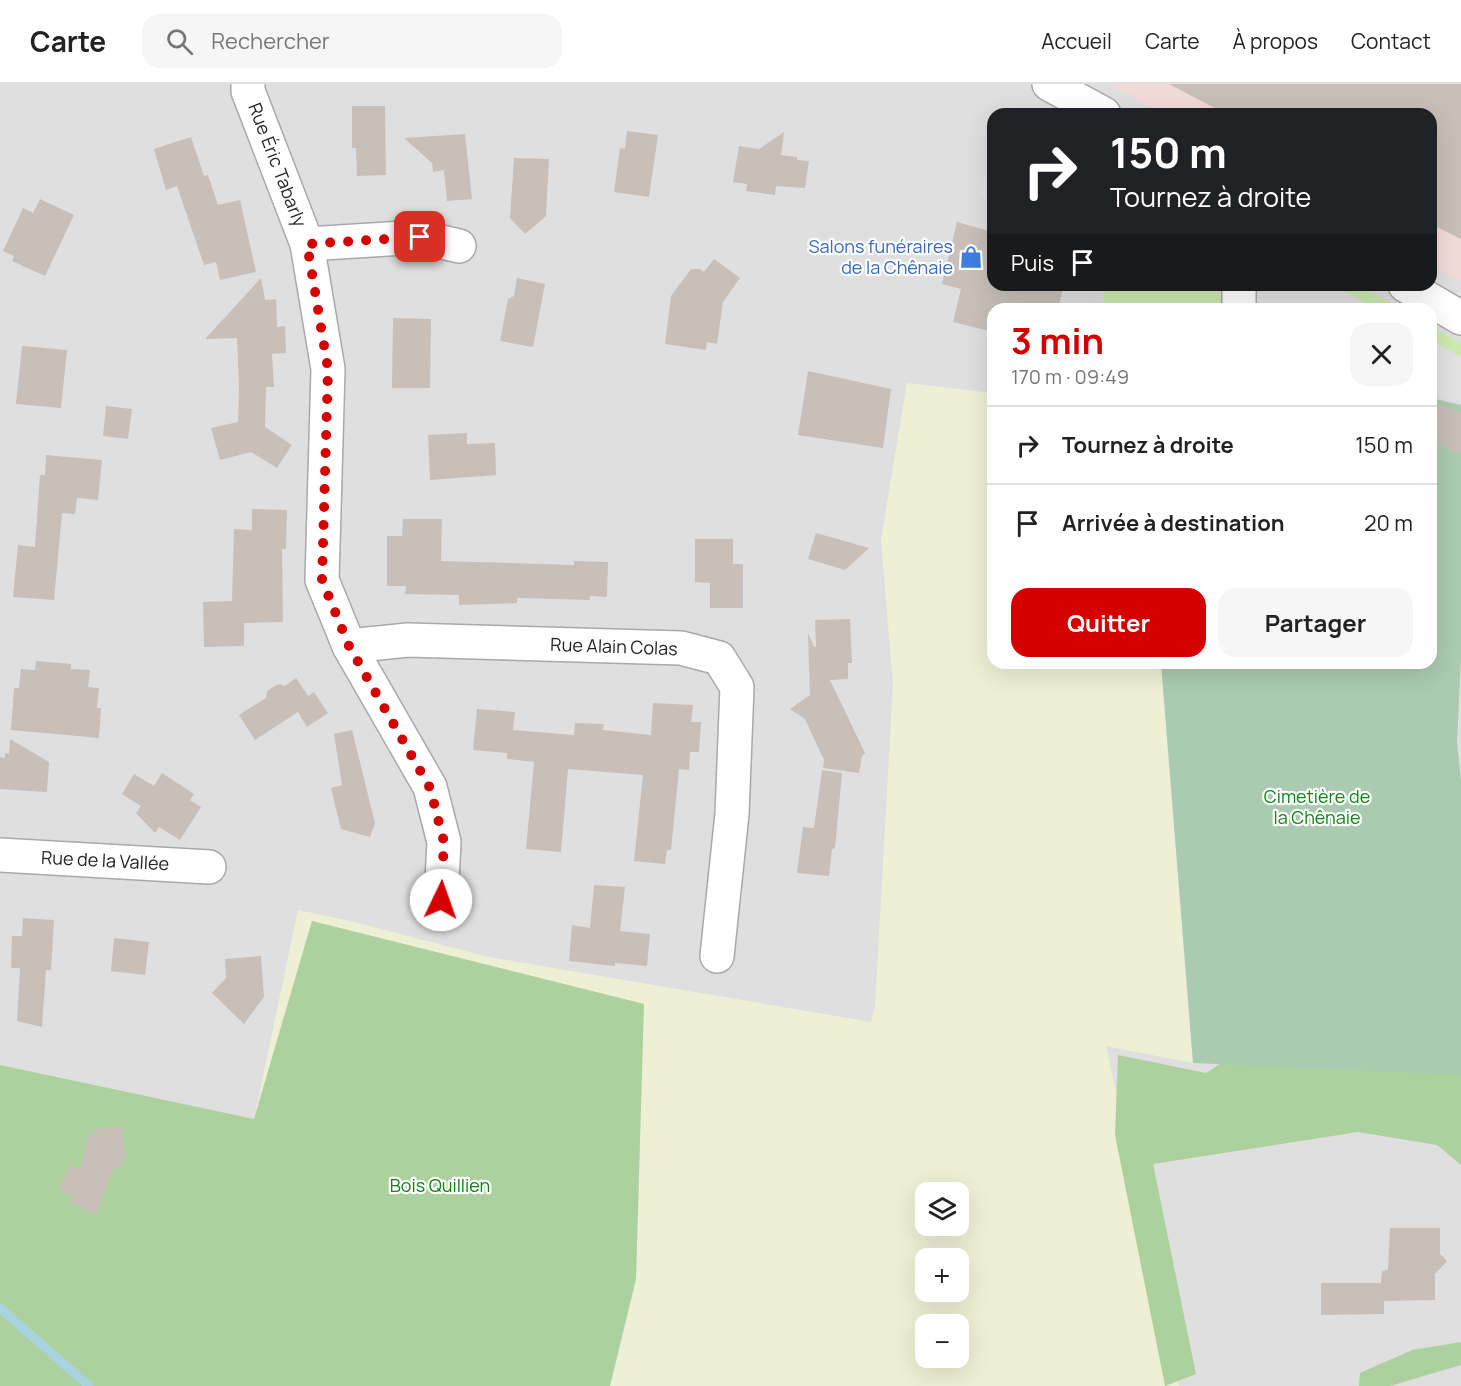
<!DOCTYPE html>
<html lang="fr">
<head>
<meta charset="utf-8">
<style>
  body { margin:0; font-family:Manrope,sans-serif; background:#f6f6f6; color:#222; height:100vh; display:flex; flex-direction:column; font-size:22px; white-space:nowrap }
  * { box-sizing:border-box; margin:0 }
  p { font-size:20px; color:#767676 }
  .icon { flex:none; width:33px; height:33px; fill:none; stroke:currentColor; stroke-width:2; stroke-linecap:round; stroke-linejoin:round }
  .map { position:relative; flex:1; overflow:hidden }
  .drawer { position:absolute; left:987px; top:219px; width:450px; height:366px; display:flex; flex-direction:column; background:#fff; border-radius:18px; box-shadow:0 6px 24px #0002 }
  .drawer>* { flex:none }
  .top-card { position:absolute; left:987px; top:24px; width:450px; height:183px; border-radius:18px; box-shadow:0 6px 24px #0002; background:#202124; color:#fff; overflow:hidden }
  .tools { position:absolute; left:915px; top:1098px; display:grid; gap:12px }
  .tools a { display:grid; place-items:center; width:54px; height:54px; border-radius:12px; background:#fff; box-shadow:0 6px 24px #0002; font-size:30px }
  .pin { position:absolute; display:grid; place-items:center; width:51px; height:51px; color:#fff; margin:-26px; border-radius:12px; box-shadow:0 3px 9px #0006 }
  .me { position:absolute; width:66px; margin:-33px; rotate:3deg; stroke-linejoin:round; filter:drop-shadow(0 0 4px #0008) }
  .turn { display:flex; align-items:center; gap:21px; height:126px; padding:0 24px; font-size:27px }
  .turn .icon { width:78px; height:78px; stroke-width:2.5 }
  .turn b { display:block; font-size:42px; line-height:51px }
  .then { display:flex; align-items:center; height:57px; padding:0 24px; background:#0003; gap:12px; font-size:22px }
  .round { display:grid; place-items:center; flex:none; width:63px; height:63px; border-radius:18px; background:#f6f6f6 }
  .summary { display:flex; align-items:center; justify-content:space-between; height:102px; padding:0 24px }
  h1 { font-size:36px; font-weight:700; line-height:45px; color:#d40000 }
  .button { display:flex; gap:12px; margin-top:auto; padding:12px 24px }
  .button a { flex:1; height:69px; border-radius:18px; background:#d40000; color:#fff; font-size:24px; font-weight:700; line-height:69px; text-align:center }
  .button a+a { background:#f6f6f6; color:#222 }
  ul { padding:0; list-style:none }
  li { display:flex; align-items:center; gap:18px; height:78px; padding:0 24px; border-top:2px solid #e0e0e0 }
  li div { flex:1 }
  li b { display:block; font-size:22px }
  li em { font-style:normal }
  header { display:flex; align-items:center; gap:36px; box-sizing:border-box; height:84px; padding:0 30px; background:#fff; border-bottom:2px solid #e0e0e0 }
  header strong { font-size:28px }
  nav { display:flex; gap:33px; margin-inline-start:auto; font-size:21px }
  .search { width:420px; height:54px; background:#f6f6f6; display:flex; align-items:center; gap:15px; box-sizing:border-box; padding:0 21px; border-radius:18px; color:#767676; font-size:22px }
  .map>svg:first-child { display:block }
  .residential { fill:#e0dfdf; fill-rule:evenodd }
  .commercial { fill:#f2dad9 }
  .farmland { fill:#eef0d5; fill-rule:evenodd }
  .grass { fill:#cdebb0 }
  .forest { fill:#add19e }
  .cemetery { fill:#aacbaf }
  .parking { fill:#e2e2e2 }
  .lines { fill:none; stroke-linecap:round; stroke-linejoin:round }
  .stream { stroke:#aad3df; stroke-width:9 }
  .building { fill:#c7bfb8 }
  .minor-casing { stroke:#a9a9a9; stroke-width:36 }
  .minor { stroke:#fff; stroke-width:33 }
  .route { stroke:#d40000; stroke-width:10; stroke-dasharray:0 18 }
  .labels { text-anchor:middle; stroke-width:4.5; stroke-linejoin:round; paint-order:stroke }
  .street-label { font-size:18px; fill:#222; stroke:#fff }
  .shop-label { font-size:18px; fill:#366cbe; stroke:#fff; text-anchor:end }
  .park-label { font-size:18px; fill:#0c8416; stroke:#fff }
</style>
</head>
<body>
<header>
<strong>Carte</strong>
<div class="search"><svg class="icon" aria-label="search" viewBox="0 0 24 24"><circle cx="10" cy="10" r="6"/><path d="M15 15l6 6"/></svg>Rechercher</div>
<nav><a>Accueil</a><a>Carte</a><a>À propos</a><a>Contact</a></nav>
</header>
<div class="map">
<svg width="1461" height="1302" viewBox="0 0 1461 1302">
  <rect width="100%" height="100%" fill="#f2efe9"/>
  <path class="residential" d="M 0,0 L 1461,0 L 1461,1302 L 0,1302 ZM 993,30 L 1431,30 L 1431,201 L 993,201 ZM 993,225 L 1431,225 L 1431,579 L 993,579 ZM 926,1108 L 958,1108 L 958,1142 L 926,1142 ZM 926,1174 L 958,1174 L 958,1208 L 926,1208 ZM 926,1240 L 958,1240 L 958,1274 L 926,1274 Z"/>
  <path class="commercial" d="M 1109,0 L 1461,0 L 1461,198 L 1431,181 L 1431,30 L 1164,30 Z"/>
  <path class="farmland" d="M 907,299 L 993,309 L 993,579 L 1161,579 L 1193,979 L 1106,962 L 1179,1302 L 610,1302 L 636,1195 L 644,920 L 312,837 L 254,1035 L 298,826 L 346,836 L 489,873 L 871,938 L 875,922 L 893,601 L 881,456 ZM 926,1108 L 958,1108 L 958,1142 L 926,1142 ZM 926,1174 L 958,1174 L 958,1208 L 926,1208 ZM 926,1240 L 958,1240 L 958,1274 L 926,1274 Z"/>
  <g class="grass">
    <path d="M 1105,201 L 1226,201 L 1230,225 L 1102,225 Z"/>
    <path d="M 1333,201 L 1359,201 L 1401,225 L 1375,225 Z"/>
    <path d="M 1431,242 L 1461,259 L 1461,273 L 1431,256 Z"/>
  </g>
  <g class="forest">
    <path d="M 312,837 L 644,920 L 636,1195 L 610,1302 L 0,1302 L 0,981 L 254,1035 Z"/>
    <path d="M 1250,960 L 1461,969 L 1461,1081 L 1437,1061 L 1358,1048 L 1153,1080 L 1196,1290 L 1165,1302 L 1115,1051 L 1118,971 L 1206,989 Z"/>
    <path d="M 1461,1258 L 1461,1281 L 1390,1302 L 1359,1302 L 1360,1289 L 1412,1266 Z"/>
  </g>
  <path class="cemetery" d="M 1431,314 L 1461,321 L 1461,576 L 1457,658 L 1461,696 L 1461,991 L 1193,979 L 1161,579 L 1431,579 Z"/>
  <g class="parking">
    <path d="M 993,51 L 993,115 L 980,112 Z"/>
    <path d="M 1226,201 L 1333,201 L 1375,225 L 1230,225 Z"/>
    <path d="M 1431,256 L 1461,273 L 1461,318 L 1431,311 Z"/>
  </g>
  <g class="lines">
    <path class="stream" d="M 0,1224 L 89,1302"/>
  </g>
  <g class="building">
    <path d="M 1169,0 L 1461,0 L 1461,155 L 1431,140 L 1431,30 L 1226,30 Z"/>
    <path d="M 352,22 L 385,22 L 386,91 L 357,92 L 356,64 L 352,64 Z"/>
    <path d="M 627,47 L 658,51 L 649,113 L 614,108 L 620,64 L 625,65 Z"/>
    <path d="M 784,48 L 781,71 L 797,73 L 797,76 L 809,77 L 805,104 L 776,102 L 775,111 L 746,107 L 747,100 L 733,98 L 739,62 L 759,65 Z"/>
    <path d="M 465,50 L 472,115 L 447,117 L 444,86 L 433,88 L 432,79 L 404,54 Z"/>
    <path d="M 191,53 L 204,92 L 208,91 L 218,121 L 240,116 L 256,188 L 220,196 L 216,178 L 204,181 L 177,102 L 166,106 L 154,65 Z"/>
    <path d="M 514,74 L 549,75 L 546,132 L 525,150 L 510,134 Z"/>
    <path d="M 40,115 L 74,131 L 45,192 L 12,177 L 14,172 L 3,167 L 23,124 L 33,129 Z"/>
    <path d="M 957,138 L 993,148 L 993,201 L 1064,201 L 1058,225 L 993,225 L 993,248 L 953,238 L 961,205 L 942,200 Z"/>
    <path d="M 714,175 L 740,194 L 723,218 L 717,260 L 707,258 L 706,266 L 665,260 L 671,212 L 691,185 L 700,185 L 704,188 Z"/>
    <path d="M 261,194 L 265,216 L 276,215 L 277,243 L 285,242 L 286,269 L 272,270 L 274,303 L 266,303 L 265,343 L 292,361 L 277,384 L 251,368 L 220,376 L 211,344 L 238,338 L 239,302 L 237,254 L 205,255 Z"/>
    <path d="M 517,194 L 545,200 L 533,263 L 500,257 L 508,215 L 514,212 Z"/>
    <path d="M 393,234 L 431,235 L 430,304 L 392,304 Z"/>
    <path d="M 22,262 L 67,266 L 61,324 L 16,320 Z"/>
    <path d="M 808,287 L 891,305 L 883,364 L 798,351 Z"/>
    <path d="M 1437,320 L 1461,328 L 1461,369 L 1431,360 L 1431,341 Z"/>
    <path d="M 106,322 L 132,325 L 128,355 L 103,352 Z"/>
    <path d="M 467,349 L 467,360 L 495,359 L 496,391 L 430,396 L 428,351 Z"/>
    <path d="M 46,371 L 102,376 L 98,416 L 77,414 L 75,430 L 62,429 L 54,516 L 13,513 L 18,461 L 35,463 L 40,391 L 45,391 Z"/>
    <path d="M 252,425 L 287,426 L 286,465 L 282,465 L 283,538 L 244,539 L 244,562 L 204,563 L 203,518 L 232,517 L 234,445 L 252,446 Z"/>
    <path d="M 403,435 L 442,435 L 441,477 L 574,481 L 574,477 L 608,478 L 607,513 L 590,512 L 590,516 L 517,514 L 517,519 L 459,521 L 459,511 L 405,510 L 406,502 L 387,502 L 387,452 L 402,452 Z"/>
    <path d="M 816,449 L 869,464 L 845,486 L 808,475 Z"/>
    <path d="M 695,455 L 733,455 L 733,480 L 743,480 L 743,524 L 710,524 L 710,499 L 695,498 Z"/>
    <path d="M 850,535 L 852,579 L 848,579 L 848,595 L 830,596 L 865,669 L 862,672 L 859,689 L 823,684 L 824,676 L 805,635 L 790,625 L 810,611 L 808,549 L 814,563 L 816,563 L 815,536 Z"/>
    <path d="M 36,577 L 71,580 L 71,585 L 90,586 L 88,603 L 99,604 L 97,624 L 101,624 L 99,654 L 11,646 L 14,604 L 19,604 L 21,585 L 35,586 Z"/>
    <path d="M 296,594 L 308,612 L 314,608 L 328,629 L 307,643 L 298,628 L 255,656 L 239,631 L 266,614 L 267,607 L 278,600 L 285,602 Z"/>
    <path d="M 653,619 L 693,621 L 691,638 L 701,638 L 699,668 L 690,668 L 689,686 L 679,685 L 671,766 L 667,766 L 665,780 L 634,777 L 643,691 L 568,685 L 561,768 L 526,765 L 534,678 L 507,675 L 507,669 L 473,666 L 477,625 L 515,628 L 513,646 L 574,651 L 575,639 L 604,640 L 603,646 L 651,651 Z"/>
    <path d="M 352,646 L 375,739 L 370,753 L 341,745 L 331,704 L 342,701 L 334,650 Z"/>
    <path d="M 10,655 L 49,678 L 47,708 L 0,705 L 0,673 L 5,674 L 5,669 L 9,670 Z"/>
    <path d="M 822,686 L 842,689 L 835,764 L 832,765 L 829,792 L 797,789 L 803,743 L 814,744 Z"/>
    <path d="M 162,689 L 194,710 L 190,716 L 201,723 L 180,756 L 159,743 L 155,749 L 136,729 L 141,722 L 122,710 L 134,690 L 154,702 Z"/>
    <path d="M 594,801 L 625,803 L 620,847 L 650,850 L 647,882 L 615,879 L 615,882 L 569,877 L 572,841 L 590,844 Z"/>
    <path d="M 23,834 L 54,836 L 51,886 L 46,886 L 42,943 L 17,937 L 20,884 L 11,884 L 12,852 L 22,852 Z"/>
    <path d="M 114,854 L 149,858 L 145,891 L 111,887 Z"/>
    <path d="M 261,872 L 264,913 L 244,940 L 212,909 L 226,894 L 225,875 Z"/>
    <path d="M 122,1043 L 125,1071 L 119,1085 L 114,1083 L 96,1130 L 70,1120 L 74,1112 L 59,1106 L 70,1081 L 81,1086 L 87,1051 L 95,1050 L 94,1045 Z"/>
    <path d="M 1390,1144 L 1440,1144 L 1440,1170 L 1447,1177 L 1435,1190 L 1435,1216 L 1384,1217 L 1384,1230 L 1321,1231 L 1321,1199 L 1381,1199 L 1382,1187 L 1388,1186 Z"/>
  </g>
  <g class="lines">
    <g class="minor-casing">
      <g id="minor">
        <path d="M 248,0 L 248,7 L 307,160 L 328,285 L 322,496 L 349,562 L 430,703 L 444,758 L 441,816"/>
        <path d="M 1049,0 L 1104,30"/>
        <path d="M 307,160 L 420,153 L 459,162"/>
        <path d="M 1239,201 L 1239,225"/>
        <path d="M 1405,201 L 1461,234"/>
        <path d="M 349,562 L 408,556 L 681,564 L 719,574 L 737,603 L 732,730 L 717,872"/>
        <path d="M 0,771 L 209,783"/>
      </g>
    </g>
    <use href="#minor" class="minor"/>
  </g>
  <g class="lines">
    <path class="route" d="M 420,153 L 307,160 L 328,285 L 322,496 L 349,562 L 430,704 L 444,758 L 441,816"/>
  </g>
  <defs>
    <g id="shop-bare" transform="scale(1.8)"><path d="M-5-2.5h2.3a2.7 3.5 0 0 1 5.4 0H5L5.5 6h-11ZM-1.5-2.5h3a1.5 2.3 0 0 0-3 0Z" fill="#3f7fe0" stroke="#fff" stroke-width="2.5" paint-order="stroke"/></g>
  </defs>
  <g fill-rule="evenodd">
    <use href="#shop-bare" x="971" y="173"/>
  </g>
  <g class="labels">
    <g class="street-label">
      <text transform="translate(277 81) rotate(69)" y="6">Rue Éric Tabarly</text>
      <text transform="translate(614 563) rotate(2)" y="6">Rue Alain Colas</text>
      <text transform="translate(105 777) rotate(3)" y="6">Rue de la Vallée</text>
    </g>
    <g class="shop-label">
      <text x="953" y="169">Salons funéraires<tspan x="953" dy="21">de la Chênaie</tspan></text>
    </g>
    <g class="park-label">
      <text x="1317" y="719">Cimetière de<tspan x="1317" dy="21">la Chênaie</tspan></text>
      <text x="440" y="1108">Bois Quillien</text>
    </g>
  </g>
</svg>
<div class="tools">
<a><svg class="icon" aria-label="layers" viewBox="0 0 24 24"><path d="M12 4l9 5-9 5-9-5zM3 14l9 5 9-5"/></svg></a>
<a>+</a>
<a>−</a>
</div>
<div class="pin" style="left:420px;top:153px;background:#d93025"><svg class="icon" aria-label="arrive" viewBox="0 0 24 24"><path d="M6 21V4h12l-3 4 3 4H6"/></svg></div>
<svg class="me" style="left:441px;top:816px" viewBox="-20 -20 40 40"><circle r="19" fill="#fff"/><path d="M0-13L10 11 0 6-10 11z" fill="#d40000"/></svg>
<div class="top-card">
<div class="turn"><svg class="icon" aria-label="right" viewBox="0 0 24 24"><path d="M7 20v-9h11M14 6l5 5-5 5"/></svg><div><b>150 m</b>Tournez à droite</div></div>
<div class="then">Puis<svg class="icon" aria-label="arrive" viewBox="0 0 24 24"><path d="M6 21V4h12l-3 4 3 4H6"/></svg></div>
</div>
<section class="drawer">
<div class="summary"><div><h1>3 min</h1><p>170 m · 09:49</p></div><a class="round"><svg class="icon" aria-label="close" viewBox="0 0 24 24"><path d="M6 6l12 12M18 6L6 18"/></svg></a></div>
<ul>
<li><svg class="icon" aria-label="right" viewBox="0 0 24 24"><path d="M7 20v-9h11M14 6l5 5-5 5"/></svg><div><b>Tournez à droite</b></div><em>150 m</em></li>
<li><svg class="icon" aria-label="arrive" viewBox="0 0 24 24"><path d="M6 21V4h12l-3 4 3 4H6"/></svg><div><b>Arrivée à destination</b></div><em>20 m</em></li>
</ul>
<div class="button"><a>Quitter</a><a>Partager</a></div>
</section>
</div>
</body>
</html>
